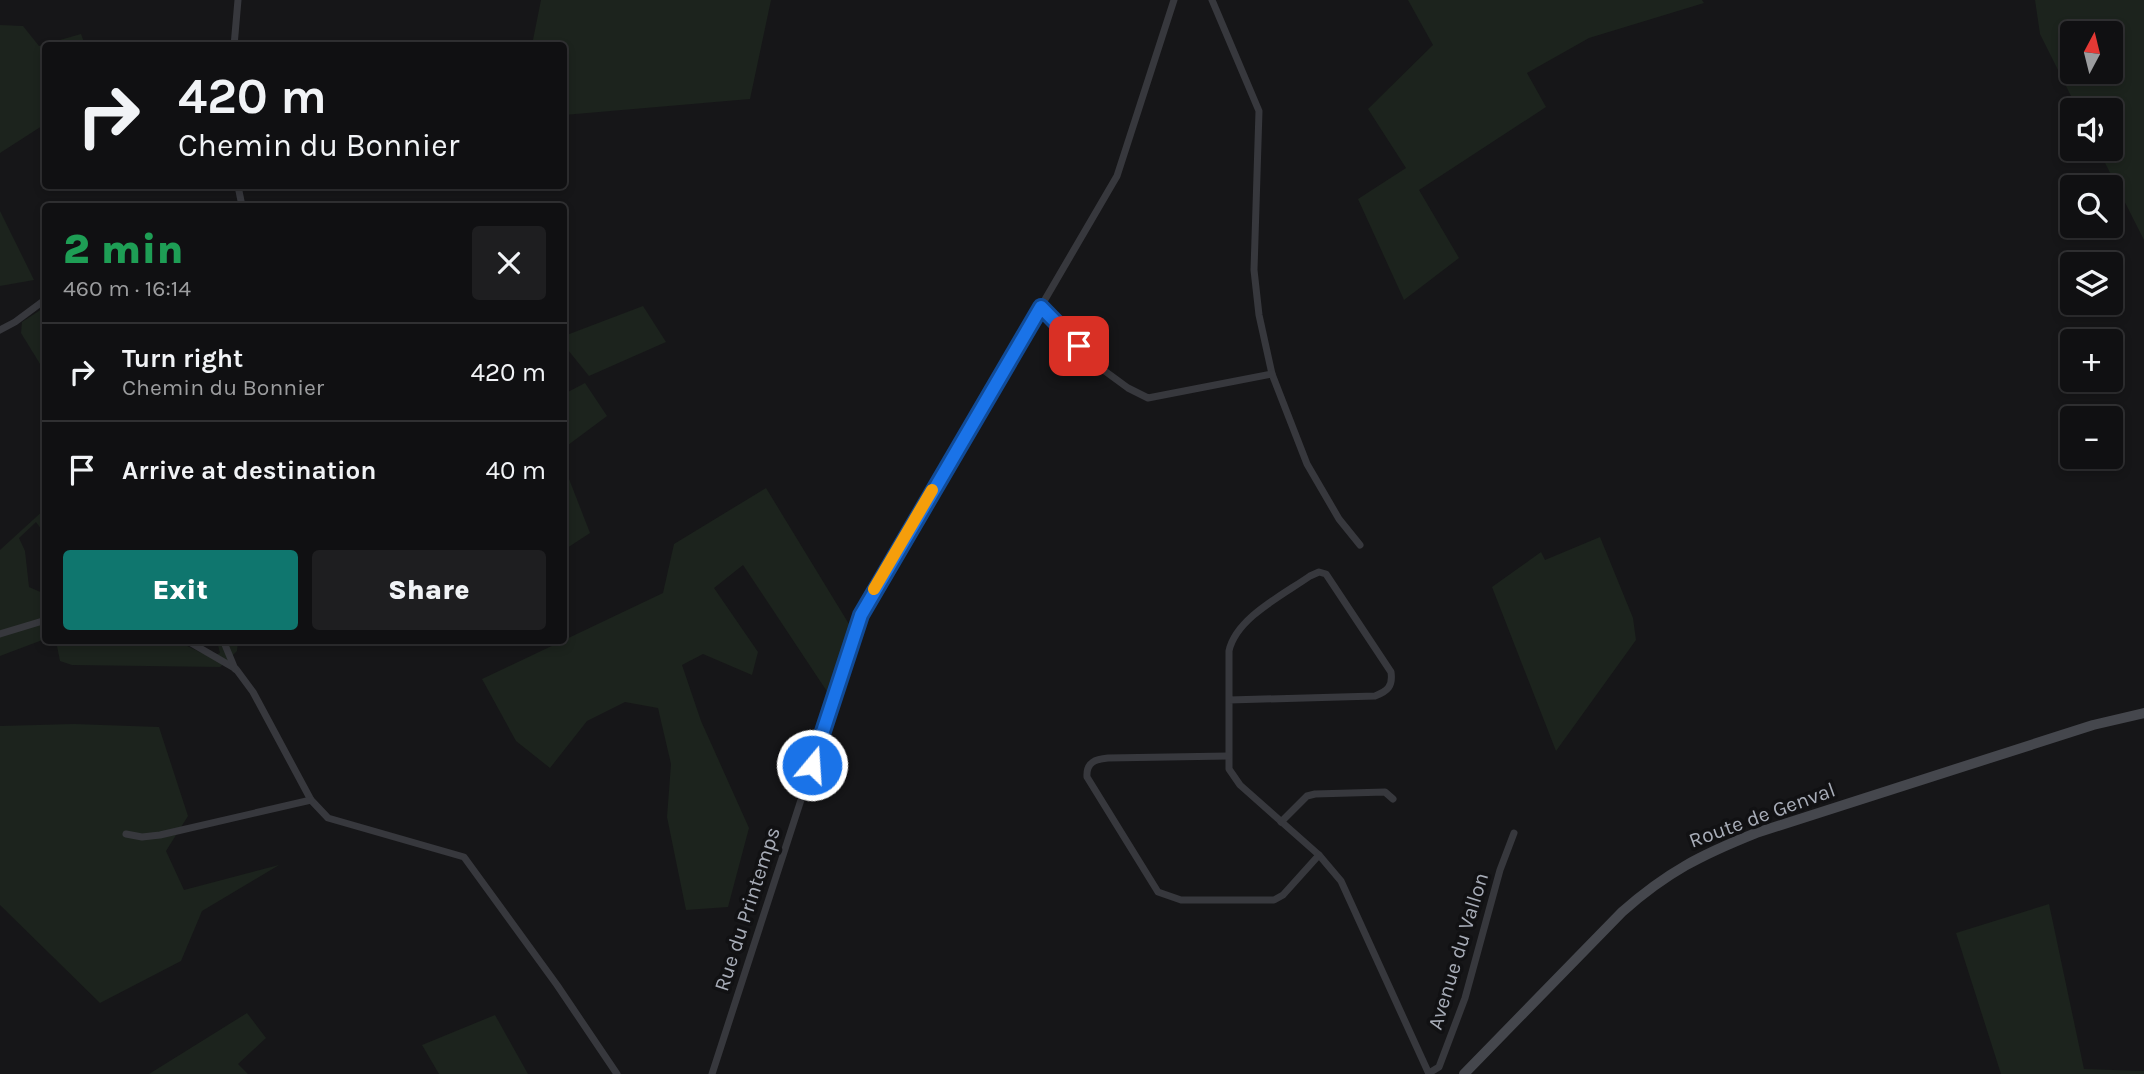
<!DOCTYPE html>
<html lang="en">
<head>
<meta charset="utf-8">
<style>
  body { margin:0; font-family:Karla,sans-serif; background:#1e1e20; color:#f1f3f6; height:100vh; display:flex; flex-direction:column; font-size:26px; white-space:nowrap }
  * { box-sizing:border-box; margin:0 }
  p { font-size:23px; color:#9c9d9f }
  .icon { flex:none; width:38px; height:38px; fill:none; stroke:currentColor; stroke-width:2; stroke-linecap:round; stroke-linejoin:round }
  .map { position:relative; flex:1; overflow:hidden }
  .drawer { position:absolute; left:42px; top:203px; width:525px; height:441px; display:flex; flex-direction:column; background:#101012; border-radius:7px; box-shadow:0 4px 10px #0003,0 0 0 2px #303032 }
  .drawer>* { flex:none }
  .guide { position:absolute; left:42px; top:42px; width:525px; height:147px; border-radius:7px; box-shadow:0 4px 10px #0003,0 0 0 2px #303032; background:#101012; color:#f1f3f6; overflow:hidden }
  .needle { width:46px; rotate:7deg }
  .controls { position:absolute; left:2060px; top:21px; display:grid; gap:14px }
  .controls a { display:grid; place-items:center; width:63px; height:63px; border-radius:7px; background:#101012; box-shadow:0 4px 10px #0003,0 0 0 2px #303032; font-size:35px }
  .pin { position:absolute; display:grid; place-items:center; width:60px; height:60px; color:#fff; margin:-30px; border-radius:14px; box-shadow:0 4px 10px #0006 }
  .me { position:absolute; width:77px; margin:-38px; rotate:18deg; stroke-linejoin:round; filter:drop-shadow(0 0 5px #0008) }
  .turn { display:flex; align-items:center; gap:24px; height:147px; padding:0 21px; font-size:32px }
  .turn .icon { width:91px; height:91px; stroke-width:2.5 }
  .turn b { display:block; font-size:49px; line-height:60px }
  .round { display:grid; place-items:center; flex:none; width:74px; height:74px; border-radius:7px; background:#1e1e20 }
  .summary { display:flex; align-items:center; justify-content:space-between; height:119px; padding:0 21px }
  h1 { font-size:42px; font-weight:800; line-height:52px; color:#1e9e55 }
  .cta { display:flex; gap:14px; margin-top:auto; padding:14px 21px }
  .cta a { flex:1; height:80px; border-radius:7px; background:#0f766e; color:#fff; font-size:28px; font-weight:800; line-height:80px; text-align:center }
  .cta a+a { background:#1e1e20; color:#f1f3f6 }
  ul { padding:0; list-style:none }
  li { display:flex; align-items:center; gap:21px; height:98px; padding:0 21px; border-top:2px solid #303032 }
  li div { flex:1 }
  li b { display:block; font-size:26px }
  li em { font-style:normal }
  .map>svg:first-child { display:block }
  .green { fill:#1c231d; fill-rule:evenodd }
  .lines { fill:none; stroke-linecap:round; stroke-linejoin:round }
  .street { stroke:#37383d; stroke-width:7 }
  .secondary { stroke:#45474d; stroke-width:10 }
  .route-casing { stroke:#114b97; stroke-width:18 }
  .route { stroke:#1a73e8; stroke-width:12 }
  .slow { stroke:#f59e0b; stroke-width:12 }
  .labels { text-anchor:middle; stroke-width:7; stroke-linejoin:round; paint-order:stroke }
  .street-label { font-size:21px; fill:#a8adb8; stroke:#111113 }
</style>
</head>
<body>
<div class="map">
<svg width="2144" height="1074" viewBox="0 0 2144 1074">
  <rect width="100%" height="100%" fill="#161618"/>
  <g class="green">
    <path d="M 541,0 L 771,0 L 750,99 L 564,115 L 564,46 L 532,45 Z"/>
    <path d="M 1408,0 L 1702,0 L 1704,3 L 1589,38 L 1527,73 L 1546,107 L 1419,190 L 1459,258 L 1404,300 L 1358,199 L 1406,168 L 1368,109 L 1433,45 Z"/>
    <path d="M 2035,0 L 2144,0 L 2144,240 L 2098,149 L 2110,149 L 2110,110 L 2078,110 L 2040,34 ZM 2072,33 L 2110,33 L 2110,72 L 2072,72 Z"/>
    <path d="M 0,25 L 23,26 L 39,46 L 81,34 L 85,45 L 46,46 L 45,124 L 0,153 Z"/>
    <path d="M 0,211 L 34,280 L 0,286 Z"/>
    <path d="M 643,306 L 666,342 L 589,376 L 564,345 L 564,336 Z"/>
    <path d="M 45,307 L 45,372 L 21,333 L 22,322 Z"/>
    <path d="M 585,383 L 607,416 L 564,448 L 564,394 Z"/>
    <path d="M 564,466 L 590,533 L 564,550 Z"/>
    <path d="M 766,488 L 852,629 L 830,696 L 743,565 L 714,588 L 758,652 L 752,675 L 703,654 L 682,665 L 701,721 L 749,828 L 728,907 L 686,910 L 667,817 L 671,764 L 658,708 L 625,702 L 587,721 L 550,768 L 516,741 L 482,679 L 663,593 L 674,544 Z"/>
    <path d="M 45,509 L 45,534 L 36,522 L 19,538 L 25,551 L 29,587 L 45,594 L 45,639 L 0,656 L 0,550 Z"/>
    <path d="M 1600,537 L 1633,618 L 1636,640 L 1556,751 L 1492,587 L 1541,552 L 1545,560 Z"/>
    <path d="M 56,641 L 177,641 L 210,657 L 220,653 L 217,641 L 238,641 L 237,651 L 220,667 L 72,665 L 60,661 Z"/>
    <path d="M 74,724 L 159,727 L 188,816 L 166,851 L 184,890 L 279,865 L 202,911 L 181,961 L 100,1003 L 0,905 L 0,726 Z"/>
    <path d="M 2049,904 L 2084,1069 L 2144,1071 L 2144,1074 L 2001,1074 L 1956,933 Z"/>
    <path d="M 247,1013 L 266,1038 L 238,1064 L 248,1074 L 149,1074 Z"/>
    <path d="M 495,1015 L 528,1074 L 439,1074 L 422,1045 Z"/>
  </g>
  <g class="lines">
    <g class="street">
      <path d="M 1212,0 L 1259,111 L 1254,270 L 1259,315 L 1272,374 L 1307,464 L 1339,519 L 1360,545"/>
      <path d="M 234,46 L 238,0"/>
      <path d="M 238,186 L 242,206"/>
      <path d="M 1041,307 L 1098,366 L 1128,388 L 1148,398 L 1272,374"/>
      <path d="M 0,330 L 15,322 L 46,299"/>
      <path d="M 0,634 L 46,620"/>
      <path d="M 186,640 L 236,669 L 253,692 L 311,800 L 328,818 L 464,857 L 557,985 L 617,1074"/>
      <path d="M 223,640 L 235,669"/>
      <path d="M 1229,700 L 1375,696 C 1388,691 1393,686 1391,672 L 1326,574 L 1319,572 L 1310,576 C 1283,595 1236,618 1229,651 L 1229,769 L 1240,785 L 1319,855 L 1341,881 L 1429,1074"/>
      <path d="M 1228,756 L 1108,758 C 1096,759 1086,762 1087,777 L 1158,892 L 1181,900 L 1274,900 L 1283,895 L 1319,855"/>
      <path d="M 1281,822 L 1307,796 L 1315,794 L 1385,792 L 1393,799"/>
      <path d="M 126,834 L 142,837 L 160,835 L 311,800"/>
      <path d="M 1429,1073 L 1439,1067 L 1465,998 L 1500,870 L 1514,833"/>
      <path d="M 712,1074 L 861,615 L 1117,176 L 1174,0"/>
    </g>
    <path class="secondary" d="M 1464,1074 L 1622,912 C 1667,872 1701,855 1756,833 L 2093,725 L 2144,713"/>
  </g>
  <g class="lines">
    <g class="route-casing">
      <path id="route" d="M 812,765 L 861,615 L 1041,307 L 1079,346"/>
    </g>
    <use href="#route" class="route"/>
    <path class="slow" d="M 874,589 L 932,490"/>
  </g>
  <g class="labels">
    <g class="street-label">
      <text transform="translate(1762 815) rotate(-20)" y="7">Route de Genval</text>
      <text transform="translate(747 909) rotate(-72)" y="7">Rue du Printemps</text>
      <text transform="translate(1458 951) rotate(-73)" y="7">Avenue du Vallon</text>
    </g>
  </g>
</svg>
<div class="controls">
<a><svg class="needle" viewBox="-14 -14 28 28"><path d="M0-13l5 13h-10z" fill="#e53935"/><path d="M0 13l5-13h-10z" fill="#9c9d9f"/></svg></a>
<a><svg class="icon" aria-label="sound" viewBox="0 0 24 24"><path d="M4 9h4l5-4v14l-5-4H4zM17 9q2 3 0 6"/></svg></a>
<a><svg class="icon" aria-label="search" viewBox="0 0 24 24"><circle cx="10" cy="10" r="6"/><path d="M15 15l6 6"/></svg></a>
<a><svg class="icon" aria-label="layers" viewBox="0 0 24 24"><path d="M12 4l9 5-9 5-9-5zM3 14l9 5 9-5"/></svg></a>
<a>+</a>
<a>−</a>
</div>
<div class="pin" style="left:1079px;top:346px;background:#d93025"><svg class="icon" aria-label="arrive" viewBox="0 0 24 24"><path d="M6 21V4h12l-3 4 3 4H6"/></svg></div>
<svg class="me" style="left:812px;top:765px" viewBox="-20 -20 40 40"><circle r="17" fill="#1a73e8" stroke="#fff" stroke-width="3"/><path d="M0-11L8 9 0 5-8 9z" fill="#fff"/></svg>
<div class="guide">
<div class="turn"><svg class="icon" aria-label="right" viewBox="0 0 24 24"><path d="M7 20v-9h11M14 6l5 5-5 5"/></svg><div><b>420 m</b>Chemin du Bonnier</div></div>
</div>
<section class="drawer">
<div class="summary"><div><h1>2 min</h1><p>460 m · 16:14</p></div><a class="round"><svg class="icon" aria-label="close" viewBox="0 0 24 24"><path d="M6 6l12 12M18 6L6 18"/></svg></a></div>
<ul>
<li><svg class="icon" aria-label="right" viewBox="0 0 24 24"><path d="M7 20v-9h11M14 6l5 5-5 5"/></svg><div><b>Turn right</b><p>Chemin du Bonnier</p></div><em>420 m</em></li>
<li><svg class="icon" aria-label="arrive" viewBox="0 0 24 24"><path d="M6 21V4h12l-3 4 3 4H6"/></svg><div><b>Arrive at destination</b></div><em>40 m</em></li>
</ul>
<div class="cta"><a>Exit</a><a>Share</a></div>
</section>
</div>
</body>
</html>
